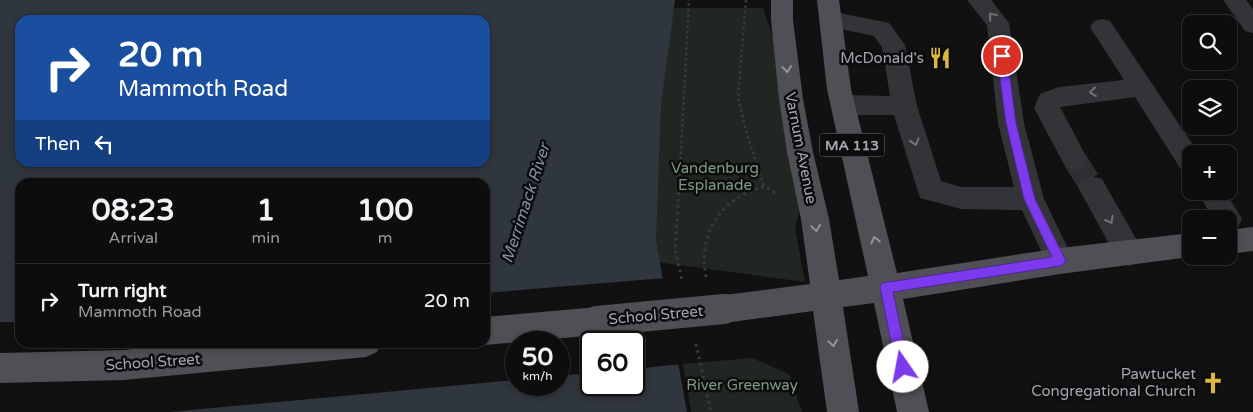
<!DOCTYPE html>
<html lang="en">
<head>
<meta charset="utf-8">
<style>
  body { margin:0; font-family:"Varela Round",sans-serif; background:#161617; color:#f1f3f6; height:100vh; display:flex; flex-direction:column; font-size:19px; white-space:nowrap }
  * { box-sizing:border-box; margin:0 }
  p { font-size:16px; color:#9a9c9e }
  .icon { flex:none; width:28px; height:28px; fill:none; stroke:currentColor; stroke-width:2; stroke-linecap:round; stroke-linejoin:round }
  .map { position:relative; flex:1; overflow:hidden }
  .side { position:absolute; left:15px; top:178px; width:475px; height:170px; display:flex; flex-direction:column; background:#0d0d0e; border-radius:15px; box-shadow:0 2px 8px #0003,0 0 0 1px #2d2d2e }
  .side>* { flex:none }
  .guide { position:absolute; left:15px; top:15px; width:475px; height:152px; border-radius:15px; box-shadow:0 2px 8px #0003,0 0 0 1px #2d2d2e; background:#1a4fa0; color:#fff; overflow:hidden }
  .controls { position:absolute; left:1182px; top:15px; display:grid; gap:10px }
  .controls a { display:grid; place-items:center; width:55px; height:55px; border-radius:10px; background:#0d0d0e; box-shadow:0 2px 8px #0003,0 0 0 1px #2d2d2e; font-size:25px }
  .speed { position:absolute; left:505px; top:331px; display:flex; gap:10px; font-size:25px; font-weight:700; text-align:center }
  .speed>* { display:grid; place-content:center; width:65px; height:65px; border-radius:50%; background:#0d0d0e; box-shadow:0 2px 8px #0003,0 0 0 1px #2d2d2e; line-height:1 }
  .speed small { font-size:12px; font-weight:400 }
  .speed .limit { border:2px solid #111; border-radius:8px; background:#fff; color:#111 }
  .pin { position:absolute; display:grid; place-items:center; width:42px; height:42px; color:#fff; margin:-21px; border:2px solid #fff; border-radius:50%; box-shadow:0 1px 5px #0007 }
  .me { position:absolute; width:55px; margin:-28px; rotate:348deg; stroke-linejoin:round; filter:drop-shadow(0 0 4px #0008) }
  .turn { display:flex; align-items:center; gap:18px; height:105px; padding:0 20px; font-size:22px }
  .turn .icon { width:65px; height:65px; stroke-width:2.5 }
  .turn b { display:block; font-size:35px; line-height:42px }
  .then { display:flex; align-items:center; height:48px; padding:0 20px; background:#0003; gap:10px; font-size:19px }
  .eta { display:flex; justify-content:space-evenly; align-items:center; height:85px; text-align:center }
  .eta b { font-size:30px; font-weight:800; line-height:35px }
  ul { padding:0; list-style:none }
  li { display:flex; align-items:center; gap:15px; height:75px; padding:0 20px; border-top:1px solid #2d2d2e }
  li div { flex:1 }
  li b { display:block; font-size:19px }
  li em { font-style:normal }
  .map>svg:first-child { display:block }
  .green { fill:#202621 }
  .water { fill:#30363d; fill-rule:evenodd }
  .pier { fill:#111112 }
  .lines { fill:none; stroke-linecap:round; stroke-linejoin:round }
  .minor-tunnel { stroke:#2e2f32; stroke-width:24; stroke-dasharray:24 12; stroke-linecap:butt }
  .path-far1 { stroke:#3a3b3f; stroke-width:2.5; stroke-dasharray:2.5 3; stroke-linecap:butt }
  .path { stroke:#3a3b3f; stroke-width:3; stroke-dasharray:2.5 4; stroke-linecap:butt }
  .minor { fill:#343438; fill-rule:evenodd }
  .major { fill:#4f4f55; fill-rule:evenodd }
  .major-bridge { stroke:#4f4f55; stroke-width:30 }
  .oneway { stroke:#72737b }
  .oneway2 { stroke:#93959f }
  .route { fill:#7c3aed; stroke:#51269a }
  .labels { text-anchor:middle; stroke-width:5; stroke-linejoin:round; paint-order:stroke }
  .shield { fill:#0c0c0d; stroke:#767880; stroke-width:1 }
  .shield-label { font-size:14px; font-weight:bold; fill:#a4a6b1 }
  .poi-label { font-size:15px; fill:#a4a6b1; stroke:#0c0c0d; text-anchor:end }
  .street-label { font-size:15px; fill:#a4a6b1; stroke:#0c0c0d }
  .park-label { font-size:15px; fill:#7c9a81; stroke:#0c0c0d }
  .water-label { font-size:16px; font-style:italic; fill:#7e90a9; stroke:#0c0c0d }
</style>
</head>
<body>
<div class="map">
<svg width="1253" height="412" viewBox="0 0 1253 412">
  <rect width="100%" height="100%" fill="#111112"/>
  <g class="green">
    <path d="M 623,8 L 763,8 L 773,38 L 810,173 L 795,227 L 805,282 L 627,258 Z"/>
    <path d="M 752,358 L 789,374 L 802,412 L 691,412 L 683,364 Z"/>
  </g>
  <path class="water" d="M 0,0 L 675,0 L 661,105 L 656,241 L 687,412 L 155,412 L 485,342 L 485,182 L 20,182 L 20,342 L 0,412 ZM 20,20 L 485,20 L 485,162 L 20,162 ZM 516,342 L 559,342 L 559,385 L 516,385 ZM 591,342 L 634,342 L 634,385 L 591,385 Z"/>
  <g class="pier">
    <path d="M 665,278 L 681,364 L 634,369 L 634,342 L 591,342 L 591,373 L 559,376 L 559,342 L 516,342 L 516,380 L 170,412 L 152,412 L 165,342 L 485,342 L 485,293 Z"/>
    <path d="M 0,322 L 20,322 L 20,342 L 96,342 L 51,412 L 0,412 Z"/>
  </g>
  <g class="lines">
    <path class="minor-tunnel" d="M 1075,160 L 1092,187"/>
    <g class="path-far1">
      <path d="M 746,0 L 738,98 L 748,138 L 764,186"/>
      <path d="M 679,187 L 689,0"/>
      <path d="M 761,187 L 766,187"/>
    </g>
    <g class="path">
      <path d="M 679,186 L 675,250 L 682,280"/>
      <path d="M 706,277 C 700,247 709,217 736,199 C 744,193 755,190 764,186 L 777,194"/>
      <path d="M 696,344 L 711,412"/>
    </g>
    <g class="minor">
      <path d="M 967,0 L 991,0 L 1009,23 L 1024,123 L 1044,199 L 1074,261 L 1070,270 L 1060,274 L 1050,270 L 1022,210 L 961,209 L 920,198 L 894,115 L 843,115 L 834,112 L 831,105 L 834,98 L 843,95 L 890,96 L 882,47 L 874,36 L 822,25 L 819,19 L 822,13 L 830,11 L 889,23 L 905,45 L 917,106 L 941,181 L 961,187 L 1014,187 L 998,123 L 987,25 Z"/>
      <path d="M 1223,0 L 1246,0 L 1253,9 L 1253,33 L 1245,31 Z"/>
      <path d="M 1102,19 L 1110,21 L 1199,154 L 1191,154 L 1191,174 L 1182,171 L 1135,97 L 1060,107 L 1088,160 L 1084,168 L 1075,171 L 1066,168 L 1034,108 L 1040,94 L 1059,87 L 1124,80 L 1090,27 L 1094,21 Z"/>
      <path d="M 1092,176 L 1102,179 L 1139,244 L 1143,253 L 1139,262 L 1129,266 L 1119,262 L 1078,187 L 1082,179 Z"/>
      <path d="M 1197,191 L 1225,191 L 1242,219 L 1238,227 L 1229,231 L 1229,219 L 1213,219 Z"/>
    </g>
    <g class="major">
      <path d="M 771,0 L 793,0 L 793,20 L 803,99 L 813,152 L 829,219 L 839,280 L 868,276 L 827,89 L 817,0 L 839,0 L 851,89 L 897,273 L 1060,248 L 1191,233 L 1191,256 L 1197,256 L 1060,274 L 903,299 L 929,412 L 897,412 L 874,303 L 843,307 L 859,412 L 827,412 L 813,311 L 724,323 L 713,319 L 709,309 L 713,299 L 724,295 L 810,284 L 801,219 L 787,152 L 779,99 L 771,20 Z"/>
      <path d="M 1253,227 L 1253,251 L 1229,254 L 1229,230 Z"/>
      <path d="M 597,307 L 608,311 L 612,321 L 608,331 L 597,335 L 485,345 L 477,342 L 485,342 L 485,317 Z"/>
      <path d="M 202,342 L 381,342 L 377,352 L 366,357 L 124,380 L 0,383 L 0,353 L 124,350 Z"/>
    </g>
    <path class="major-bridge" d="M 597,321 L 724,309"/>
  </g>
  <defs><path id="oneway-chevron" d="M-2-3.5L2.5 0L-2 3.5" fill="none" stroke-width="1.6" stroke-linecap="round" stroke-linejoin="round" transform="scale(1.25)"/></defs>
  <g class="oneway">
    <use href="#oneway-chevron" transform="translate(992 16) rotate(-130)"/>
    <use href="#oneway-chevron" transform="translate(1093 92) rotate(174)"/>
    <use href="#oneway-chevron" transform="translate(915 142) rotate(73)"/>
    <use href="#oneway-chevron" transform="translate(1110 220) rotate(60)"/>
  </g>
  <g class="oneway2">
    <use href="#oneway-chevron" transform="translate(787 69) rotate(83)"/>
    <use href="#oneway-chevron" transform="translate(816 228) rotate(82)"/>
    <use href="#oneway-chevron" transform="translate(875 240) rotate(-103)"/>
    <use href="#oneway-chevron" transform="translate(833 343) rotate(82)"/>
  </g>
  <path class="route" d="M 1002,53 L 1007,56 L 1016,123 L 1035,199 L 1066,261 L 1064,264 L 1060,266 L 893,292 L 909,367 L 907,372 L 903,374 L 898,372 L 896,367 L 880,287 L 882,283 L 1052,257 L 1024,199 L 1006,123 L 997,56 Z"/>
  <defs>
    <g id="restaurant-bare" transform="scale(1.725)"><path d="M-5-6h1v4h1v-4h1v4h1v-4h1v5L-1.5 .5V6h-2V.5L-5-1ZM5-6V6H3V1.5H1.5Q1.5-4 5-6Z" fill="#dcb83f" stroke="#0c0c0d" stroke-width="2.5" paint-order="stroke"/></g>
    <g id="church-bare" transform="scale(1.725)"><path d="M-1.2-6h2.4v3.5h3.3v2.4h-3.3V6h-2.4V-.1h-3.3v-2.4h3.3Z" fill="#dcb83f" stroke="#0c0c0d" stroke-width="2.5" paint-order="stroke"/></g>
  </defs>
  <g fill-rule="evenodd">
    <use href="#restaurant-bare" x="940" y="58"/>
    <use href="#church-bare" x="1213" y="383"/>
  </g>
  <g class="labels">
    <rect class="shield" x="819.5" y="133.5" width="65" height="23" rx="4"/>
    <g class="shield-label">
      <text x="852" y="150">MA 113</text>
    </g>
    <g class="poi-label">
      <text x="924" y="63">McDonald's</text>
      <text x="1196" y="379">Pawtucket<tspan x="1196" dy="17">Congregational Church</tspan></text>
    </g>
    <g class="street-label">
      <text transform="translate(801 148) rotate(79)" y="5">Varnum Avenue</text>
      <text transform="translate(656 315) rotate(-5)" y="5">School Street</text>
      <text transform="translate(153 362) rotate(-4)" y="5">School Street</text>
    </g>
    <g class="park-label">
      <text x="715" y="173">Vandenburg<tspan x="715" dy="17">Esplanade</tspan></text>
      <text x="742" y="390">River Greenway</text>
    </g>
    <g class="water-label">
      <text transform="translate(525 203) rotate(-72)" y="6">Merrimack River</text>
    </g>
  </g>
</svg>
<div class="controls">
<a><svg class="icon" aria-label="search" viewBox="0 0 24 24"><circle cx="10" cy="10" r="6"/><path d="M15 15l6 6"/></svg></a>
<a><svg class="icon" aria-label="layers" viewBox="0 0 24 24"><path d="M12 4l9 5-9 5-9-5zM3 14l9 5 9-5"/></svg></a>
<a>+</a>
<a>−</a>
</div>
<div class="speed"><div>50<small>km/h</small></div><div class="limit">60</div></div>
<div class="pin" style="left:1002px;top:56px;background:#d93025"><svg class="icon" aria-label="arrive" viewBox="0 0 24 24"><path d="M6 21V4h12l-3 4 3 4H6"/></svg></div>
<svg class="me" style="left:903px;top:367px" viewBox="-20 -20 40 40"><circle r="19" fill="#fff"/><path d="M0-13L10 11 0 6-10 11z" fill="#7c3aed"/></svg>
<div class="guide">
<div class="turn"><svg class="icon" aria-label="right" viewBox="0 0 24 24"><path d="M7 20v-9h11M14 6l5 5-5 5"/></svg><div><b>20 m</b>Mammoth Road</div></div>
<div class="then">Then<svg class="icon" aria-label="left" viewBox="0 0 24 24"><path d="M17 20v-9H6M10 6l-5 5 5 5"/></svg></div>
</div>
<section class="side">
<div class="eta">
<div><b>08:23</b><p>Arrival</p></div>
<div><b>1</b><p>min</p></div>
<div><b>100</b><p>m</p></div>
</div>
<ul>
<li><svg class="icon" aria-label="right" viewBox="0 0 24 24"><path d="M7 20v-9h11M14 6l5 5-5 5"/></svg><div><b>Turn right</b><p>Mammoth Road</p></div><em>20 m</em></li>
</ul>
</section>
</div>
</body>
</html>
